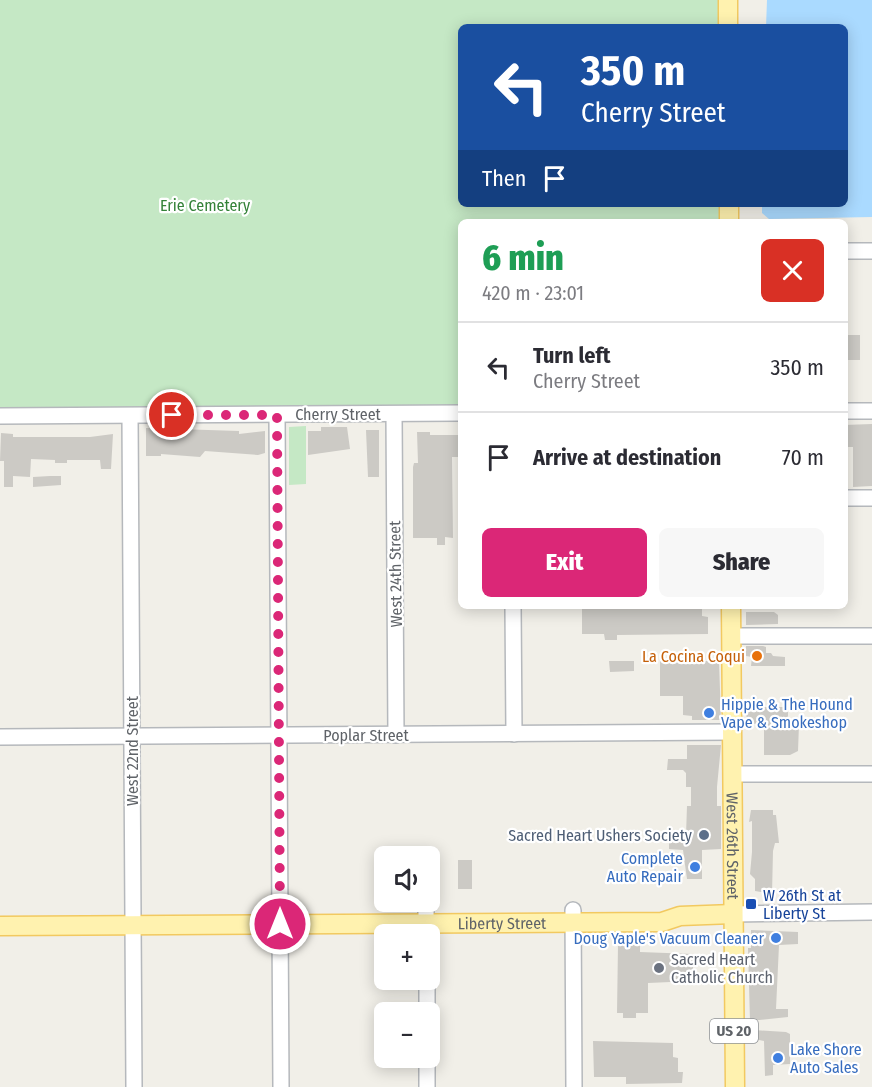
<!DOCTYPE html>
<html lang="en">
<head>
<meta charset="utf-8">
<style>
  body { margin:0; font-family:"Fira Sans Condensed",sans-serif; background:#f7f7f7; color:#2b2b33; height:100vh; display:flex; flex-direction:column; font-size:22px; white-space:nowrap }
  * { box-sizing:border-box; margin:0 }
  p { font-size:20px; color:#7c7c81 }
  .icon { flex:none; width:33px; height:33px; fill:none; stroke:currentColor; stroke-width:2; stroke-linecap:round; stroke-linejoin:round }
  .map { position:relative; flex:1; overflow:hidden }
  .panel { position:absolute; left:458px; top:219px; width:390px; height:390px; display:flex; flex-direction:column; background:#fff; border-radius:9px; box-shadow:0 3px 15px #0003 }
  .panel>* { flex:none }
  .banner { position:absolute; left:458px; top:24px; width:390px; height:183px; border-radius:9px; box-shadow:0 3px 15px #0003; background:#1a4fa0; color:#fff; overflow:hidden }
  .buttons { position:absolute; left:374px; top:846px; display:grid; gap:12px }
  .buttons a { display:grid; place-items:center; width:66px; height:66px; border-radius:9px; background:#fff; box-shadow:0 3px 15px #0003; font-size:30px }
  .pin { position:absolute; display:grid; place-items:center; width:51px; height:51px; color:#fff; margin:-26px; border:3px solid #fff; border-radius:50%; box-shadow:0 2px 6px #0007 }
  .me { position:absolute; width:66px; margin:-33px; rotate:0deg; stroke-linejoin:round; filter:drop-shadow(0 0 4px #0008) }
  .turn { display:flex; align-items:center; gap:21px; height:126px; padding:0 24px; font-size:27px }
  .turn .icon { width:78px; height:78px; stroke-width:2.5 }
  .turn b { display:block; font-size:42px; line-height:51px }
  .then { display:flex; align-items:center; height:57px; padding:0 24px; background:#0003; gap:12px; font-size:22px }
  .round { display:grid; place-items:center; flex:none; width:63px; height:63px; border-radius:9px; background:#f7f7f7 }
  .head { display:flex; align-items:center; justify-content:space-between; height:102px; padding:0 24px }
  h1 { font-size:36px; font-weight:800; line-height:45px; color:#1e9e55 }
  .primary-button { display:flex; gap:12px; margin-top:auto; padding:12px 24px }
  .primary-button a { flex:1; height:69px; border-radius:9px; background:#db2777; color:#fff; font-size:24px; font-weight:800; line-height:69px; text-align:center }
  .primary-button a+a { background:#f7f7f7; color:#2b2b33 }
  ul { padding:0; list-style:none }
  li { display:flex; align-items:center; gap:18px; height:90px; padding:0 24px; border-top:2px solid #e1e1e2 }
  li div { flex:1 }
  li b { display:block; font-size:22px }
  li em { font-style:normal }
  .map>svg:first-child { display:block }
  .green { fill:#c5e8c5 }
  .water { fill:#aadaff }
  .building { fill:#cccac5 }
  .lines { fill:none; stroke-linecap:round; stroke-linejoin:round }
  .minor-casing { stroke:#b5b8bc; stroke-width:18 }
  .major-casing { stroke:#f2c960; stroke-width:21 }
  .minor { stroke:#fff; stroke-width:15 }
  .major { stroke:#fff2af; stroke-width:18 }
  .route { stroke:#db2777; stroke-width:10; stroke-dasharray:0 18 }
  .food-dot { fill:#e8710a; stroke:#fff; stroke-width:2 }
  .shop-dot { fill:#3f7fe0; stroke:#fff; stroke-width:2 }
  .service-dot { fill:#5c6f8a; stroke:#fff; stroke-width:2 }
  .transit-dot { fill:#1a4fb4; stroke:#fff; stroke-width:2 }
  .worship-dot { fill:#6b7280; stroke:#fff; stroke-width:2 }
  .labels { text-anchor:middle; stroke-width:4.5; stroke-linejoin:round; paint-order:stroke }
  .shield { fill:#fff; stroke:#8f9295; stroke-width:1.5 }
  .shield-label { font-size:15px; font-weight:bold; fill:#5f6368 }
  .park-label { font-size:16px; fill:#348238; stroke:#fff }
  .street-label { font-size:16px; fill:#5f6368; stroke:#fff }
  .food-label { font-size:16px; fill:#c56008; stroke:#fff; text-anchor:end }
  .shop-label { font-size:16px; fill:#366cbe; stroke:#fff; text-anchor:start }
  .service-label { font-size:16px; fill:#4e5e75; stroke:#fff; text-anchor:end }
  .transit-label { font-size:16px; fill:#164399; stroke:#fff; text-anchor:start }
  .worship-label { font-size:16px; fill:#5b616d; stroke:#fff; text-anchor:start }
</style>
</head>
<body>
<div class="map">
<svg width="872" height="1087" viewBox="0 0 872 1087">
  <rect width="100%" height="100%" fill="#f1efe8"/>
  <g class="green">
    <path d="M 0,0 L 721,0 L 721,27 L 460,27 L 460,204 L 722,204 L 722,222 L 460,222 L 460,408 L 0,410 Z"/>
    <path d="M 306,426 L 306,484 L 289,485 L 289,427 Z"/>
  </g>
  <path class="water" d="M 767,0 L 872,0 L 872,217 L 769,219 L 762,213 L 762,204 L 844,204 L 844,27 L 766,27 Z"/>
  <g class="building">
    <rect x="844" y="335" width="16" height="25"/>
    <path d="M 872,424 L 872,486 L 853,487 L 853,447 L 844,447 L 844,425 Z"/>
    <path d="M 321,427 L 347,427 L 350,449 L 308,455 L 308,431 L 321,431 Z"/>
    <path d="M 146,428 L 239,431 L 239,434 L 265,431 L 265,453 L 258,455 L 205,451 L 200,457 L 161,454 L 161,456 L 146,456 Z"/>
    <path d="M 366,430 L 379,430 L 379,477 L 368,477 Z"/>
    <path d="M 417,432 L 430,432 L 430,435 L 460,435 L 460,457 L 452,457 L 453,538 L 445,537 L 445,545 L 437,545 L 437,538 L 413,538 L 413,467 L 414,463 L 418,463 Z"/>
    <path d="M 1,433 L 13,434 L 13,437 L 90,437 L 113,434 L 111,469 L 101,469 L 100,460 L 67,460 L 67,463 L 55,463 L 55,460 L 31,459 L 30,477 L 13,476 L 13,487 L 4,487 L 4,461 L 0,461 Z"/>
    <path d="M 50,476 L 61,476 L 61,485 L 33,487 L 33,477 Z"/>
    <path d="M 582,606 L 702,606 L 702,616 L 708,617 L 708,634 L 617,635 L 617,640 L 605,640 L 604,634 L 582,634 Z"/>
    <path d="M 746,612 L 774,612 L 778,615 L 778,624 L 746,625 Z"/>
    <path d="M 746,646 L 763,646 L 766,647 L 766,653 L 771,653 L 773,656 L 785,657 L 785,666 L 751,666 L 752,657 L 746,656 Z"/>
    <path d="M 609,661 L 634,661 L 634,671 L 610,672 Z"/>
    <path d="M 660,661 L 719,661 L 721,720 L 692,720 L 692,716 L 683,715 L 683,696 L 660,696 Z"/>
    <path d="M 747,707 L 788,707 L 788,724 L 799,724 L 798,751 L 790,755 L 764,755 L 764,724 L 746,724 Z"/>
    <path d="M 687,745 L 721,745 L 717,787 L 717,806 L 721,806 L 721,849 L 702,850 L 702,879 L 687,879 L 683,850 L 669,849 L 669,836 L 686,835 L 687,806 L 691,806 L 691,787 L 686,787 L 686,773 L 683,770 L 667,770 L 668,759 L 687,759 Z"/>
    <path d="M 751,810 L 773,810 L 773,815 L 776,815 L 779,843 L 775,843 L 773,851 L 772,894 L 755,891 L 755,879 L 750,874 L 752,852 L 752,821 L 749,822 Z"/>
    <rect x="458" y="860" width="14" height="29"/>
    <path d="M 751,930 L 798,932 L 798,944 L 779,945 L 776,1009 L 788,1009 L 788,1017 L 750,1021 L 748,948 L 751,948 Z"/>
    <path d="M 618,945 L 640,945 L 640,952 L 693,954 L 693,981 L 648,983 L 648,1013 L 636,1013 L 636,1018 L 623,1018 L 623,1013 L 617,1013 Z"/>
    <path d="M 754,1030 L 786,1032 L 790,1034 L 790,1064 L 773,1065 L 773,1075 L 765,1076 L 764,1041 L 754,1039 Z"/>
    <path d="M 593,1041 L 673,1043 L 673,1057 L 678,1058 L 678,1072 L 683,1072 L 682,1083 L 626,1084 L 626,1077 L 594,1077 Z"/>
  </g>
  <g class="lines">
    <g class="minor-casing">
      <g id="minor">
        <path d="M 844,251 L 872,251"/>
        <path d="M 844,411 L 872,411"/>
        <path d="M 394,414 L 396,735"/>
        <path d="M 277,415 L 281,1087"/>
        <path d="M 0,416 L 460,413"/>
        <path d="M 130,416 L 134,1087"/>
        <path d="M 844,498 L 872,498"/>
        <path d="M 513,606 L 514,734"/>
        <path d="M 732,636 L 872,636"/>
        <path d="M 0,737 L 732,732"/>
        <path d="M 732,774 L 872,774"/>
        <path d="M 573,910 L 574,1087"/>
        <path d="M 426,911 L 426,934"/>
        <path d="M 733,914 L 872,912"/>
        <path d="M 427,980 L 427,1012"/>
        <path d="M 427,1058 L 427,1087"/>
      </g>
    </g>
    <g class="major-casing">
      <g id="major">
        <path d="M 728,0 L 728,27"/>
        <path d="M 729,204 L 729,222"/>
        <path id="s1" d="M 731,606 L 735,1087"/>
        <path id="s2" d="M 0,926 L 662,922 L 680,916 L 733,914"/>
      </g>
    </g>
    <use href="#minor" class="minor"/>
    <use href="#major" class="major"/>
  </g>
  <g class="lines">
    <path class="route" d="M 172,415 L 277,415 L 280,924"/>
  </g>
  <circle class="food-dot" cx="757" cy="656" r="6"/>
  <g class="shop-dot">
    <circle cx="709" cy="713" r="6"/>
    <circle cx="695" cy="867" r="6"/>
    <circle cx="776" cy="938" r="6"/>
    <circle cx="778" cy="1058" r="6"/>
  </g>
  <circle class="service-dot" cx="704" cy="835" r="6"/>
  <rect class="transit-dot" x="745" y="898" width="12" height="12" rx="3"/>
  <circle class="worship-dot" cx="659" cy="968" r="6"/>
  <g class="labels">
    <rect class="shield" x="710" y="1019" width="48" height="24" rx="4.5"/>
    <g class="shield-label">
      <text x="734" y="1036">US 20</text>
    </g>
    <g class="park-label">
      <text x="205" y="211">Erie Cemetery</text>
    </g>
    <g class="street-label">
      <text x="338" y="420">Cherry Street</text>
      <text transform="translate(395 574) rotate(-91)" y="6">West 24th Street</text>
      <text x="366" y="741">Poplar Street</text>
      <text transform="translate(132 751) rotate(-90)" y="6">West 22nd Street</text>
      <text dy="6" stroke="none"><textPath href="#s1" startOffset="240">West 26th Street</textPath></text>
      <text dy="6" stroke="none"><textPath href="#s2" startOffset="502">Liberty Street</textPath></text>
    </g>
    <g class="food-label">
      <text x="745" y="662">La Cocina Coqui</text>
    </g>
    <g class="shop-label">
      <text x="721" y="710">Hippie &amp; The Hound<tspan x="721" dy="18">Vape &amp; Smokeshop</tspan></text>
      <text x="683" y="864" text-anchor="end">Complete<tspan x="683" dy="18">Auto Repair</tspan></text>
      <text x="764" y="944" text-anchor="end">Doug Yaple's Vacuum Cleaner</text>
      <text x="790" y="1055">Lake Shore<tspan x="790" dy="18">Auto Sales</tspan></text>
    </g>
    <g class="service-label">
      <text x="692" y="841">Sacred Heart Ushers Society</text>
    </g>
    <g class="transit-label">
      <text x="763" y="901">W 26th St at<tspan x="763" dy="18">Liberty St</tspan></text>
    </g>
    <g class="worship-label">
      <text x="671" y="965">Sacred Heart<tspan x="671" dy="18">Catholic Church</tspan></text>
    </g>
  </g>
</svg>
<div class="buttons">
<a><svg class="icon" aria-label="sound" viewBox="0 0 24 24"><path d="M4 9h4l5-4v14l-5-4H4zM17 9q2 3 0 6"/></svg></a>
<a>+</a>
<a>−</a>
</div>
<div class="pin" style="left:172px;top:415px;background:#d93025"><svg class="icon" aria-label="arrive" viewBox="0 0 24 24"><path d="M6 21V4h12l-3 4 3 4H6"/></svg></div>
<svg class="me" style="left:280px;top:924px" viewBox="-20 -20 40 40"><circle r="17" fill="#db2777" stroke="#fff" stroke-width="3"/><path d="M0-11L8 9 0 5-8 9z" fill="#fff"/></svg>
<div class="banner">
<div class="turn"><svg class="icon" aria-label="left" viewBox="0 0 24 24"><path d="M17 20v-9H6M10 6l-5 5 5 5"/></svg><div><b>350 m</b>Cherry Street</div></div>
<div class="then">Then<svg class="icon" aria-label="arrive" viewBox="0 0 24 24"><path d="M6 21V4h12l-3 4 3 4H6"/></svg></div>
</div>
<section class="panel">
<div class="head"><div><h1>6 min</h1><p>420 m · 23:01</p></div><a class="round" style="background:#d93025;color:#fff"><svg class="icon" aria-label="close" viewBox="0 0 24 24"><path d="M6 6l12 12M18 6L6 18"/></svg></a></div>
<ul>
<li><svg class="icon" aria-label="left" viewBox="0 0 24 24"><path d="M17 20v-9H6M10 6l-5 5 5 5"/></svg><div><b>Turn left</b><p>Cherry Street</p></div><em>350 m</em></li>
<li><svg class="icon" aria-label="arrive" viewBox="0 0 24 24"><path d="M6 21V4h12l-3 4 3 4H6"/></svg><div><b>Arrive at destination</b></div><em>70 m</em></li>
</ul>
<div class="primary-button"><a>Exit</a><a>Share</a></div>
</section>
</div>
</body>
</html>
